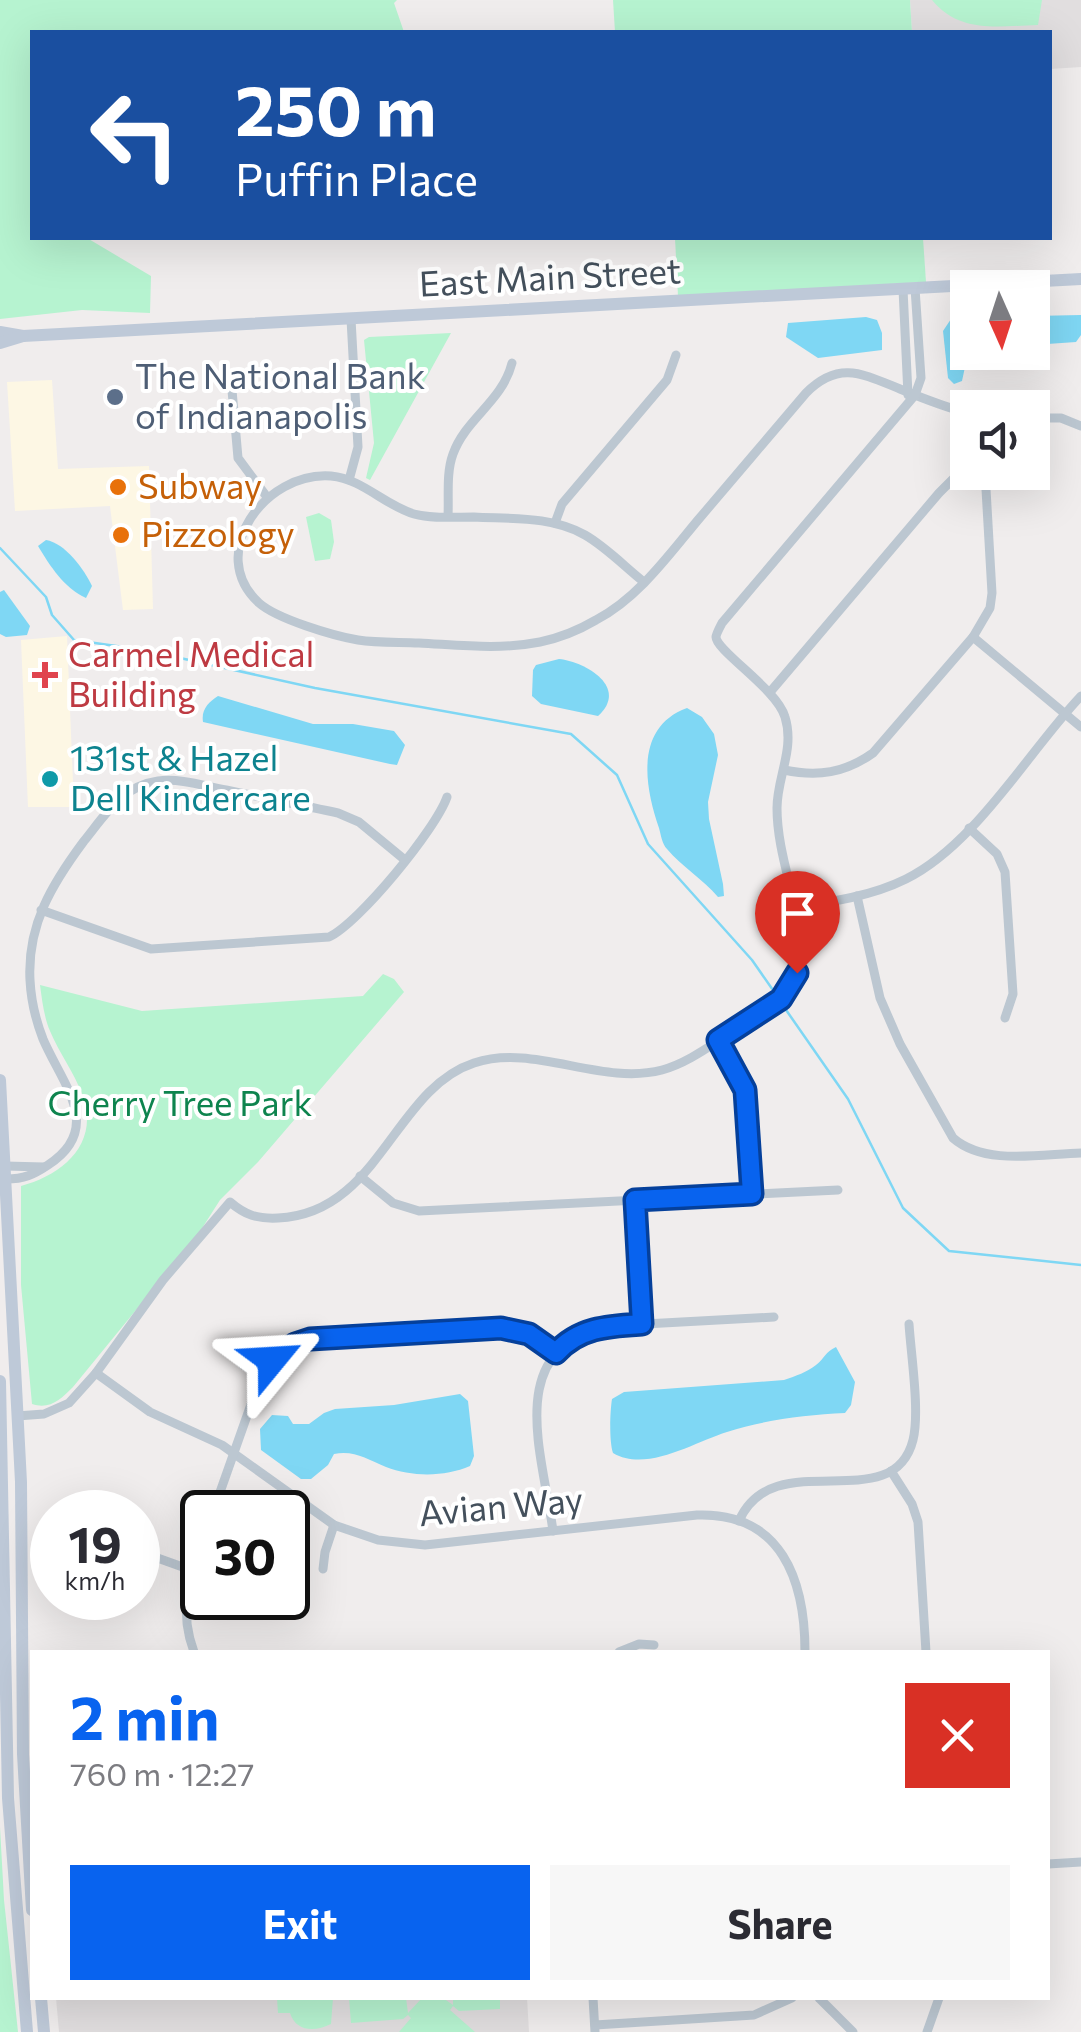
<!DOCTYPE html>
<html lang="en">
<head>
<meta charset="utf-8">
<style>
  body { margin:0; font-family:Commissioner,sans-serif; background:#f7f7f7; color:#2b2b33; height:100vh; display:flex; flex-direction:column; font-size:38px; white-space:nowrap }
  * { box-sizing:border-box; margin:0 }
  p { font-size:32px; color:#7c7c81 }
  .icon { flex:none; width:55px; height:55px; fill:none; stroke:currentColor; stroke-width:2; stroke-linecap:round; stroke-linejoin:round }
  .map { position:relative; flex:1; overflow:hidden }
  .panel { position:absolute; left:30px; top:1650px; width:1020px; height:350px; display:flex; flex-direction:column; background:#fff; border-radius:0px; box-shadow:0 10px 40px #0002 }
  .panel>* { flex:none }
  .top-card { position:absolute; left:30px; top:30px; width:1022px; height:210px; border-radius:0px; box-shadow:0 10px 40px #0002; background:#1a4fa0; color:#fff; overflow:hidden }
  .needle { width:65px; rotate:177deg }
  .fabs { position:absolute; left:950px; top:270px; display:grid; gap:20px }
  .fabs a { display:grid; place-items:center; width:100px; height:100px; border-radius:0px; background:#fff; box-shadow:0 10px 40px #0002; font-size:50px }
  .speed { position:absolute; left:30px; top:1490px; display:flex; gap:20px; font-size:50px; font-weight:700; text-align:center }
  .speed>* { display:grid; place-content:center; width:130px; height:130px; border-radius:50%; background:#fff; box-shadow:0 10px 40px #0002; line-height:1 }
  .speed small { font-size:25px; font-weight:400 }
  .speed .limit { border:5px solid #111; border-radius:15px; background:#fff; color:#111 }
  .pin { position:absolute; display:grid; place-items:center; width:85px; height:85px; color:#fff; margin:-102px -42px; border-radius:50% 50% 50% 0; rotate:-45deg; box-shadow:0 0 10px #0007 }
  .pin .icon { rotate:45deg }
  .me { position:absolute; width:110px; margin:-55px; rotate:63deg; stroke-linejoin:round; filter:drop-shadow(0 0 8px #0008) }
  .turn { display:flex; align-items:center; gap:35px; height:210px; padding:0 40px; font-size:45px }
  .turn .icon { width:130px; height:130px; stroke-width:2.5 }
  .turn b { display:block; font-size:70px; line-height:85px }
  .round { display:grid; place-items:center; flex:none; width:105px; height:105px; border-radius:0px; background:#f7f7f7 }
  .head { display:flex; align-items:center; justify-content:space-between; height:170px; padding:0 40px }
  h1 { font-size:60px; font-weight:700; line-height:75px; color:#0863ef }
  .cta { display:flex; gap:20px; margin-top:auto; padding:20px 40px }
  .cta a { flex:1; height:115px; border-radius:0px; background:#0863ef; color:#fff; font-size:40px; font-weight:700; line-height:115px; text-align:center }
  .cta a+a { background:#f7f7f7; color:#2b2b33 }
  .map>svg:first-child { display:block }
  .commercial { fill:#fdf7e4 }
  .education { fill:#e1dedf }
  .green { fill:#b6f3d0 }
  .water { fill:#7fd7f4 }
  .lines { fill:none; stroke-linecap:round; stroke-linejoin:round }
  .stream { stroke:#7fd7f4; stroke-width:2.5 }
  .minor { stroke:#bcc7d1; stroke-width:9 }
  .secondary { stroke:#bec9d8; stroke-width:12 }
  .route-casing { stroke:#05409b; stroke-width:25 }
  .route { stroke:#0863ef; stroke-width:18 }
  .service-dot { fill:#5c6f8a; stroke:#fff; stroke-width:4 }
  .food-dot { fill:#e8710a; stroke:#fff; stroke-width:4 }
  .health-dot { fill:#e0444e; stroke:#fff; stroke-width:4 }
  .culture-dot { fill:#0f9aa8; stroke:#fff; stroke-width:4 }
  .labels { text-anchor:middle; stroke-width:8; stroke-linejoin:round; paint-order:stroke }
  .street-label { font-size:35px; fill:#44505c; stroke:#fff }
  .service-label { font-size:35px; fill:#4e5e75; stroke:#fff; text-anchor:start }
  .food-label { font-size:35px; fill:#c56008; stroke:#fff; text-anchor:start }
  .health-label { font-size:35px; fill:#be3a42; stroke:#fff; text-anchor:start }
  .culture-label { font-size:35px; fill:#0d838f; stroke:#fff; text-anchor:start }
  .park-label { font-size:35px; fill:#0e844e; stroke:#fff }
</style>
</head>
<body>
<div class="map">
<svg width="1081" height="2032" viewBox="0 0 1081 2032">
  <rect width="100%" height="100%" fill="#f0eded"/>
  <g class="commercial">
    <path d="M 52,380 L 58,469 L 149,466 L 153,609 L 123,610 L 110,506 L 15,511 L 7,382 Z"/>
    <path d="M 67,636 L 74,807 L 28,807 L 21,640 Z"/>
  </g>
  <g class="education">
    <path d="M 910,0 L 1081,0 L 1081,67 L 1050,69 L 1050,32 L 912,32 Z"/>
    <path d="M 56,1998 L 527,1998 L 529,2032 L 59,2032 Z"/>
  </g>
  <g class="green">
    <path d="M 0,0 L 397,0 L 394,3 L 404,32 L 32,32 L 32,238 L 87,238 L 151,276 L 150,313 L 82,310 L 0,319 Z"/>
    <path d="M 613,0 L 910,0 L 912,32 L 615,32 Z"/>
    <path d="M 932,0 L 1042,0 L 1038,25 C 998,26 960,34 932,0 Z"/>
    <path d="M 675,238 L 923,238 L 926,282 L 678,296 Z"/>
    <path d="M 451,333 L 370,480 L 366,478 L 374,443 L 364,340 L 369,337 Z"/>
    <path d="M 319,513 L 331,520 L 334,542 L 330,559 L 315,561 L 306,517 Z"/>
    <path d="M 383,974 L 394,979 L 404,992 L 258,1162 L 220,1200 L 199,1233 L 73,1387 C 61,1399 50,1410 32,1404 L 21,1285 L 21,1186 C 63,1175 101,1143 82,1094 C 74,1072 59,1053 50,1031 C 44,1017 42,1000 40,985 L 142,1011 L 363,996 Z"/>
    <path d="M 0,1827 L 4,1900 L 18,2032 L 0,2032 Z"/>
    <path d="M 277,1998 L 333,1998 L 331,2024 C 315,2032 296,2032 290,2013 L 278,2013 Z"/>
    <path d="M 349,1998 L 406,1998 L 408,2013 L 422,1998 L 443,1998 L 453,2005 L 453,1998 L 500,1998 L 500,2009 L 459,2011 L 453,2006 L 450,2010 L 475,2032 L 399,2032 L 411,2018 L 408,2015 L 403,2019 L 351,2023 Z"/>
  </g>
  <g class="water">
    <path d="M 1081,315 L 1081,335 L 1076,342 L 1033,345 L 1033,316 Z"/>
    <path d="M 953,316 L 967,318 L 968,353 L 962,381 L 954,384 L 948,378 L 943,331 Z"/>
    <path d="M 866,317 L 877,320 L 882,333 L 882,350 L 818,358 L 786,337 L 788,323 Z"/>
    <path d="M 46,540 C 65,543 84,569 92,586 L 86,598 C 64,588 50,566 38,546 Z"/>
    <path d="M 4,590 L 30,626 L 27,635 L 6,637 L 0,634 L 0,592 Z"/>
    <path d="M 559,659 C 587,662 629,688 598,716 L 541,704 L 532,696 L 533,670 L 536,665 Z"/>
    <path d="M 218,696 L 313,724 L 353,724 L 394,731 L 405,745 L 397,765 L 390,764 L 203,722 C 201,709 209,702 218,696 Z"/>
    <path d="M 687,708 L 702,717 L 714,734 L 718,755 L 708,802 L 709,819 L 723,884 L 724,896 L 718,897 C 703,879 682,867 667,849 C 662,844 661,835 659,828 C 644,785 635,727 687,708 Z"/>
    <path d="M 836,1347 L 855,1382 L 851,1405 L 845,1413 C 805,1415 764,1420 727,1432 C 694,1442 647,1473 613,1453 C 609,1441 610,1412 612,1399 L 624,1392 L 784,1380 C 796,1376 807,1372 816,1365 C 825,1358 825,1352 836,1347 Z"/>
    <path d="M 460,1394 L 468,1401 L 474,1456 L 470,1466 C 445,1477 412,1477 386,1467 C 367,1459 354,1450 334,1454 L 328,1465 L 311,1479 L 301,1479 L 261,1450 L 260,1429 L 272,1415 L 288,1416 L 293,1424 L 309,1424 L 324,1413 L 335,1409 L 394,1405 Z"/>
  </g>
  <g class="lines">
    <g class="stream">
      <path d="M 0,548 L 46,597 L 52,615 L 74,640 L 144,650 L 315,688 L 571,734 L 617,775 L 648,844 L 752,960 L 775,993"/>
      <path d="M 784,1007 L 848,1099 L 903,1208 L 949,1251 L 1081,1265"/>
    </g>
    <g class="minor">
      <path d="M 903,289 L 908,395"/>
      <path d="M 231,379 L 238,458 L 267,497"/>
      <path d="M 1032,418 L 1061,418 L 1081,426"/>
      <path d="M 349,480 L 358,447 L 351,319"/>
      <path d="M 448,516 C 449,496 446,473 453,454 C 466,418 502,402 512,363"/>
      <path d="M 555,523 L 562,504 L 667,380 L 676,355"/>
      <path d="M 644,582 C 625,567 606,547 585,535 C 552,516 511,519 474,517 C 454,517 432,519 414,514 C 384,505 363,479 331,476 C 265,471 205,554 259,603 C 277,619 334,636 358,640 C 378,643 399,642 419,643 C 459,645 500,650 540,642 C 559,638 579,630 596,620 C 638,598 668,556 698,520 C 734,478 770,435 806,393 C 839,360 863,374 900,389 C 922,398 944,407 968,413"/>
      <path d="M 973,637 L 1081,727"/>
      <path d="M 771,691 L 939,493 L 953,479 L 968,472"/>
      <path d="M 784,770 C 818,777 845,773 873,753 L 973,637 L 990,608 L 992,593 L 985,472"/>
      <path d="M 969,828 L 997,854 L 1005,872 L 1013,994 L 1005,1018"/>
      <path d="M 857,896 L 880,998 L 900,1044 L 953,1138 C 985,1166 1041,1154 1081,1153"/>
      <path d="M 794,907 C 832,902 872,896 906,879 C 975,845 1028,752 1081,696"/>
      <path d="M 41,910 L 151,949 L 329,937 C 359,923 436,829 447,797"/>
      <path d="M 718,1041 L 745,1091 L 752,1194"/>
      <path d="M 5,1166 L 44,1167"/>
      <path d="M 360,1176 L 393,1203 L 419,1211 L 838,1190"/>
      <path d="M 6,1179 C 24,1179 33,1175 48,1165 C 105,1128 62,1084 43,1039 C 36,1021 31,1000 30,980 C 27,925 52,884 84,841 C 105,815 122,786 158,781 C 181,778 204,786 226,790 C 264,798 301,805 338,813 L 359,822 L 405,860"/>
      <path d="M 635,1200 L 642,1324"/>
      <path d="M 227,1348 L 243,1365 L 261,1376"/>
      <path d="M 96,1373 L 150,1412 L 222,1445 L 334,1525 L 378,1540 L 425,1545 L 697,1515 C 782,1512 805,1581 805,1652"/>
      <path d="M 17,1416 L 44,1414 L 69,1403 L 96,1373 L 163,1280 L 230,1202 C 245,1215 257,1219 278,1218 C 379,1214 394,1089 474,1063 C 534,1043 601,1086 662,1070 C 691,1062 716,1041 742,1026 C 773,1007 795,991 801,953 C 800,904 777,857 777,808 C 777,777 795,749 785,717 C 777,689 716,651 716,637 C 716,634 721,625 722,623 L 915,395 L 921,378 L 915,288"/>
      <path d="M 891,1471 L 912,1504 L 918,1522 L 926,1652"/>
      <path d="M 213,1512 L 261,1376 L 283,1352 L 310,1339 L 501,1329 L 529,1334 L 555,1353"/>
      <path d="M 739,1521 C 773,1442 893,1520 913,1440 C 920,1412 911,1355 909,1324"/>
      <path d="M 553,1531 C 543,1455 502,1348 608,1326 L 774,1317"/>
      <path d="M 138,1551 L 191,1570"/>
      <path d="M 323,1569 L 325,1552 L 334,1525"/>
      <path d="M 194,1652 C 179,1612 188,1578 202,1540"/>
      <path d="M 619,1652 L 639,1644 L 654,1645"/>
      <path d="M 1048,1864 L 1081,1862"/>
      <path d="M 593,1998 L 595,2032"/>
      <path d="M 819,1998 L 853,2032"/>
      <path d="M 595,2025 L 754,2015 L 792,1998"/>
      <path d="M 927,2032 L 939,1998"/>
    </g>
    <g class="secondary">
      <path d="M 0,332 L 23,336 L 1081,279"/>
      <path d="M 0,343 L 23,336"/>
      <path d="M 0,1080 L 21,1482 L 23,1754 L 32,1910"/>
      <path d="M 0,1381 L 8,1798 L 27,2032"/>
      <path d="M 41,1998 L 44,2032"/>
    </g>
  </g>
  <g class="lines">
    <g class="route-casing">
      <path id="route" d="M 272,1360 L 295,1344 L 310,1339 L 501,1328 L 529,1334 L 556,1353 C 579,1327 609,1326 642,1324 L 635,1200 L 752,1194 L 745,1090 L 718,1040 L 781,999 L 797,973"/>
    </g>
    <use href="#route" class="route"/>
  </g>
  <circle class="service-dot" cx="115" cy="397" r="10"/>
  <g class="food-dot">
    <circle cx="118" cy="487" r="10"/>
    <circle cx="121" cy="535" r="10"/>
  </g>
  <path class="health-dot" d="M40 660h10v10h10v10h-10v10h-10v-10h-10v-10h10z"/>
  <circle class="culture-dot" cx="50" cy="779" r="10"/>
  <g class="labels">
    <g class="street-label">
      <text transform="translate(550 278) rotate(-3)" y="12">East Main Street</text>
      <text transform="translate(501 1507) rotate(-5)" y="12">Avian Way</text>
    </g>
    <g class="service-label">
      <text x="135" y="389">The National Bank<tspan x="135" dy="40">of Indianapolis</tspan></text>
    </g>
    <g class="food-label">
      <text x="138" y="499">Subway</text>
      <text x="141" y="547">Pizzology</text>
    </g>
    <g class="health-label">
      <text x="68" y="667">Carmel Medical<tspan x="68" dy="40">Building</tspan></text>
    </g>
    <g class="culture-label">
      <text x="70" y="771">131st &amp; Hazel<tspan x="70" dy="40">Dell Kindercare</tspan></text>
    </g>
    <g class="park-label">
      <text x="180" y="1116">Cherry Tree Park</text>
    </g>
  </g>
</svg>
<div class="fabs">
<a><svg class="needle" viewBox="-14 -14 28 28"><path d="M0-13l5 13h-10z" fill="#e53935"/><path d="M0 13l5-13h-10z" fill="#7c7c81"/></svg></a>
<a><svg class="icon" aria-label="sound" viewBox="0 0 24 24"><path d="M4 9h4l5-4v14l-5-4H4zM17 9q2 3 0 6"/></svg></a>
</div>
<div class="speed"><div>19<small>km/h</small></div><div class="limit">30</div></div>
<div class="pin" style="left:797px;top:973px;background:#d93025"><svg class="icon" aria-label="arrive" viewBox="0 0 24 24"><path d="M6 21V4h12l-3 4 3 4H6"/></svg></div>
<svg class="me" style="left:272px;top:1360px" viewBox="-20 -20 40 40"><path d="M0-17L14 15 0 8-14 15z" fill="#0863ef" stroke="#fff" stroke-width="4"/></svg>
<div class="top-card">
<div class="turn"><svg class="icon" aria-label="left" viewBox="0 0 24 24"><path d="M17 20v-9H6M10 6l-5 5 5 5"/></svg><div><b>250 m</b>Puffin Place</div></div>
</div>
<section class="panel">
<div class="head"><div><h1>2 min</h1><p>760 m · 12:27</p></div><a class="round" style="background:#d93025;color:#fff"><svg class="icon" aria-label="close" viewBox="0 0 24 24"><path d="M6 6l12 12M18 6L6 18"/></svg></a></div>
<div class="cta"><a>Exit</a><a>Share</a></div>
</section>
</div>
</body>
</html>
